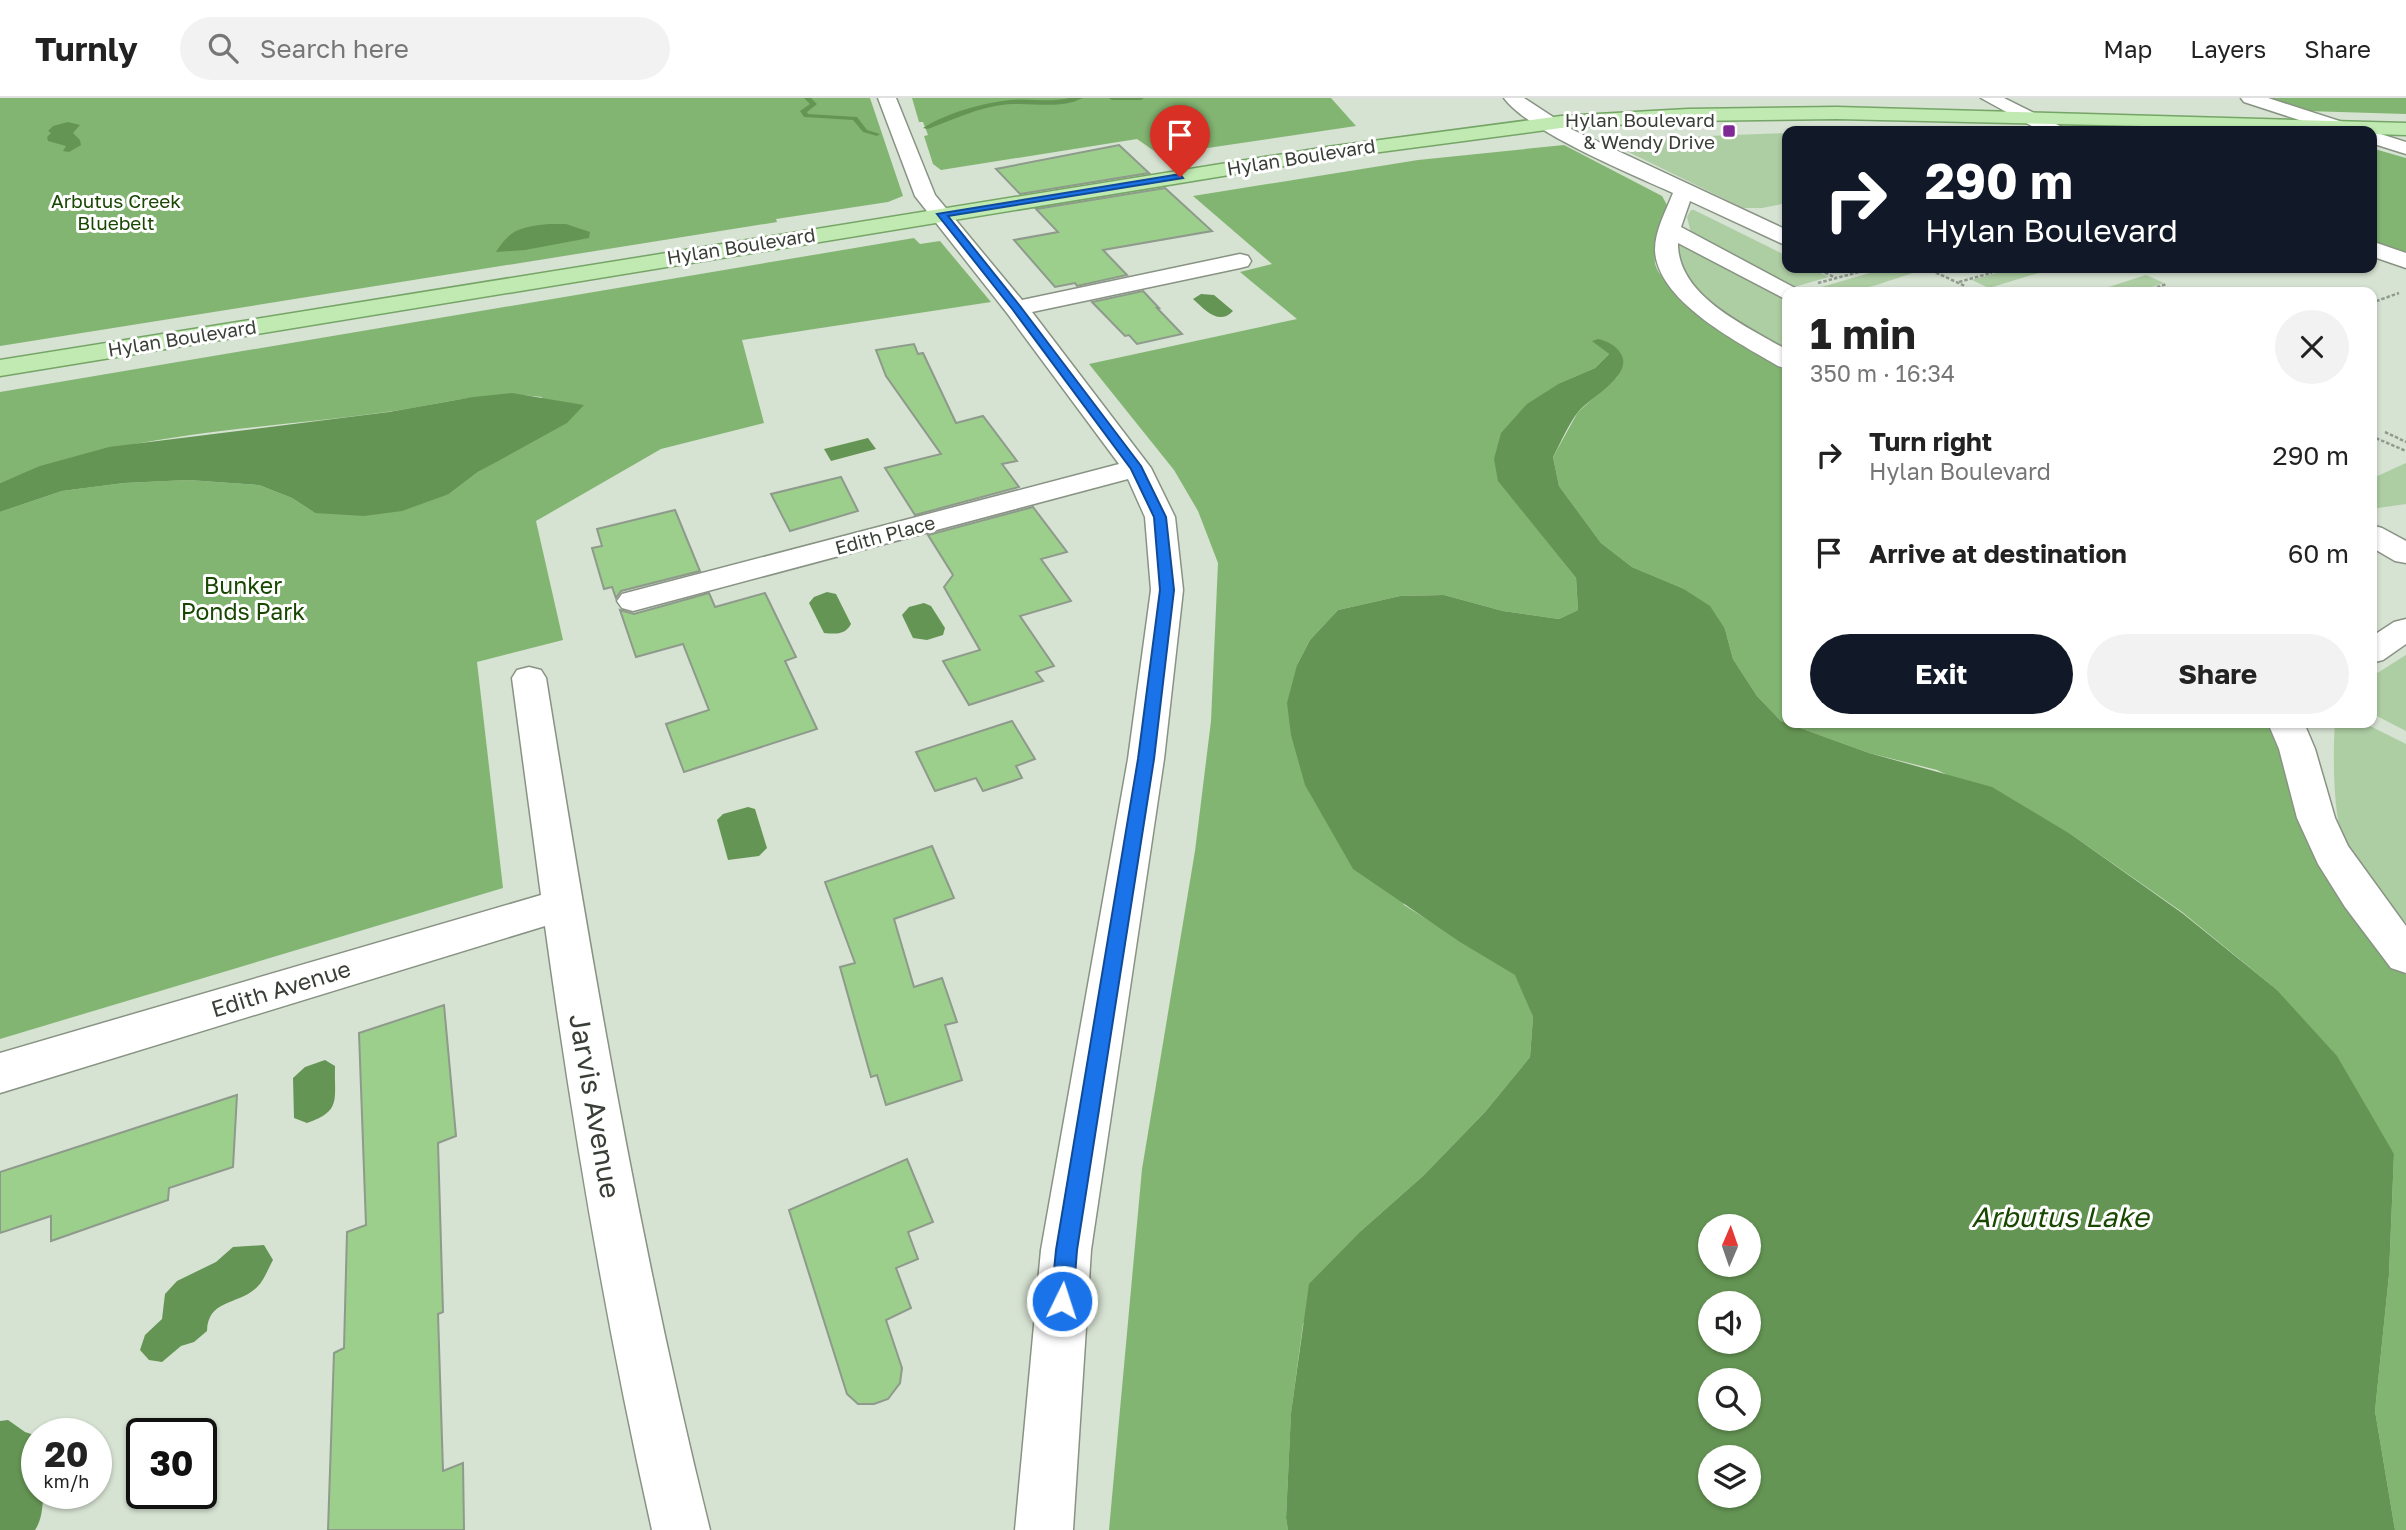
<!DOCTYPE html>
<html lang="en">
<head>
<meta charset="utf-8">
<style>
  body { margin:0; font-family:"Golos Text",sans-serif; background:#f2f2f2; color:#222; height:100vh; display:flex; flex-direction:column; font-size:26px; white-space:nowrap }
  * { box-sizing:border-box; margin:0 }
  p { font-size:23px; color:#767676 }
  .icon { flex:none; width:38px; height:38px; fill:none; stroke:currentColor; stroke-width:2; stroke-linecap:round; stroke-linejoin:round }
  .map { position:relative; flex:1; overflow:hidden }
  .details { position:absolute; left:1782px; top:189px; width:595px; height:441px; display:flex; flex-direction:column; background:#fff; border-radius:14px; box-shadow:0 2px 5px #0004 }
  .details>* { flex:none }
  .top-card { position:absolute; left:1782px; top:28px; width:595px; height:147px; border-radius:14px; box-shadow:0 2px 5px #0004; background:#111827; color:#fff; overflow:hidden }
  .needle { width:46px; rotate:2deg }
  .tools { position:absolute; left:1698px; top:1116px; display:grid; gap:14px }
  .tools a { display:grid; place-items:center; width:63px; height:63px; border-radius:50%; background:#fff; box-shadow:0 2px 5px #0004; font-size:35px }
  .speed { position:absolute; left:21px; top:1320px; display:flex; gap:14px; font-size:35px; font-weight:700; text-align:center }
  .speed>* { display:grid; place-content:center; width:91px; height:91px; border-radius:50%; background:#fff; box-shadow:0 2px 5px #0004; line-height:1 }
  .speed small { font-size:18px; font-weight:400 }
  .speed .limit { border:4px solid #111; border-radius:10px; background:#fff; color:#111 }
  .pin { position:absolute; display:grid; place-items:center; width:60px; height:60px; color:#fff; margin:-72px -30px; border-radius:50% 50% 50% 0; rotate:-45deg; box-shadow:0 0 7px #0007 }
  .pin .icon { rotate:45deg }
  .me { position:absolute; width:77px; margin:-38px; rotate:4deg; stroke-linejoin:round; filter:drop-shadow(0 0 5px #0008) }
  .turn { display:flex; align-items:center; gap:24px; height:147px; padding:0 28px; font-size:32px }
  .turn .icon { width:91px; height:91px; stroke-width:2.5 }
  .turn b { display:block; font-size:49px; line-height:60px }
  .round { display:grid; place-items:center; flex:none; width:74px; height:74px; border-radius:37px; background:#f2f2f2 }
  .summary { display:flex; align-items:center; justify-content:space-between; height:119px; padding:0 28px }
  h1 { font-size:42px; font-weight:700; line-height:52px }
  .primary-button { display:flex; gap:14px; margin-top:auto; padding:14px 28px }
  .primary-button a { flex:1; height:80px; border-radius:42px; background:#111827; color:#fff; font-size:28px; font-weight:700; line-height:80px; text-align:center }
  .primary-button a+a { background:#f2f2f2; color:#222 }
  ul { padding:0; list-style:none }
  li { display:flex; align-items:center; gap:21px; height:98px; padding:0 28px }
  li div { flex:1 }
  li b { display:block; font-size:26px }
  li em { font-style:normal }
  header { display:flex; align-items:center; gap:42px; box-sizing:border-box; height:98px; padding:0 35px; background:#fff; border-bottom:2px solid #e0e0e0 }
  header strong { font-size:33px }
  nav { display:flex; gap:38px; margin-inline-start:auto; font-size:24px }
  .search { width:490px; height:63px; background:#f2f2f2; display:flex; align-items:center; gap:18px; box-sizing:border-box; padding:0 24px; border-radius:38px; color:#767676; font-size:26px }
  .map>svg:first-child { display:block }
  .green { fill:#adcda3 }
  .forest { fill:#83b572 }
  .water { fill:#659554; fill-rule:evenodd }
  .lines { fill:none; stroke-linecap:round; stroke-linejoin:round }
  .stream { fill:#659554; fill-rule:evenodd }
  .building { fill:#9ccf8c; stroke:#8e9a8b; stroke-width:2 }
  .minor-casing { stroke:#889384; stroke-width:3 }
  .major-casing { stroke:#75a566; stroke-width:3 }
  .path { stroke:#919a8e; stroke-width:2.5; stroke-dasharray:3.5 2; stroke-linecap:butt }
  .minor { fill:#fff; fill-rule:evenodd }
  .major { fill:#c0eab2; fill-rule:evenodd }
  .route { fill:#1a73e8; stroke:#114b97; stroke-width:2 }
  .poi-dot { fill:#7f2997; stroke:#fff; stroke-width:2.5 }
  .labels { text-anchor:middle; stroke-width:6; stroke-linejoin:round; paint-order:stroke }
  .far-poi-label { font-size:19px; fill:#393e37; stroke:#fff; text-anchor:end }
  .far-street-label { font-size:19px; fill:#393e37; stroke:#fff }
  .far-park-label { font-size:19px; fill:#174700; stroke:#fff }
  .park-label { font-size:23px; fill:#174700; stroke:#fff }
  .street-label { font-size:23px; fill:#393e37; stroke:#fff }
  .near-street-label { font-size:28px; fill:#393e37; stroke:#fff }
  .near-water-label { font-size:28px; font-style:italic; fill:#194801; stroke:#fff }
</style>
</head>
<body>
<header>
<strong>Turnly</strong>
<div class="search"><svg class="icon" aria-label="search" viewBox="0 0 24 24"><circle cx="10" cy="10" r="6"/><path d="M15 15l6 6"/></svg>Search here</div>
<nav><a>Map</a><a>Layers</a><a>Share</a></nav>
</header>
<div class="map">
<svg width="2406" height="1432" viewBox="0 0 2406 1432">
  <rect width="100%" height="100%" fill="#d6e2d2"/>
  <g class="green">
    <path d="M 1787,35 L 1787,105 L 1762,110 L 1743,110 L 1604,42 Z"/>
    <path d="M 1691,112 L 1694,112 L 1787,158 L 1787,170 L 1810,170 L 1829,179 L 1787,191 L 1691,135 L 1687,119 Z"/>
    <path d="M 1682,144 L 1787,199 L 1787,208 L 1781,210 L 1787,214 L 1787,255 C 1761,239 1693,199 1681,173 C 1678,166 1678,158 1676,151 Z"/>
    <path d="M 1887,170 L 1907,170 L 1916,174 C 1890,182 1836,204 1811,192 Z"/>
    <path d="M 1993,170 L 2055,170 L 1989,190 L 1972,182 L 2000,174 Z"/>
    <path d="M 2146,177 L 2164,185 L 2135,194 L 2093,194 Z"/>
    <path d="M 2406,365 L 2406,406 L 2371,411 L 2371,381 Z"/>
    <path d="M 2406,557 L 2406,633 L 2371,615 L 2371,579 Z"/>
    <path d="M 2335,625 L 2364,625 L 2406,646 L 2406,825 C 2382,799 2352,768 2341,733 C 2333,709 2333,651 2335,625 Z"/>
  </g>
  <g class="forest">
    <path d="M 0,0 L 870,0 L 903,98 L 888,104 L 776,121 L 777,124 L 0,248 Z"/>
    <path d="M 912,0 L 1331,0 L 1356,28 L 1160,57 L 1137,41 L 941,72 L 933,66 L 924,38 L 928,37 L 923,24 L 919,24 Z"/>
    <path d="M 2268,0 L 2406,0 L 2406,16 L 2306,13 Z"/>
    <path d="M 1564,47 L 1662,98 L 1667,107 C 1663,124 1653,147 1655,165 C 1659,194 1760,257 1787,274 L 1787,625 L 2269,625 L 2277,636 L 2389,856 L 2406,877 L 2406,1432 L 2395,1432 L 2375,1313 L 2389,1177 L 2394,1056 L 2276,891 L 2182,814 L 2072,737 L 1937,672 L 1869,655 L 1781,623 L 1757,598 L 1733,561 L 1725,531 L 1682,490 L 1632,469 L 1601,445 L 1559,388 L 1553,359 L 1578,314 L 1617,279 L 1623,266 L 1599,247 L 1609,256 L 1595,270 L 1560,285 L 1499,383 L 1576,480 L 1578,512 L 1559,521 L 1503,513 L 1444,497 L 1400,498 L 1338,512 L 1310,542 L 1297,567 L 1404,807 L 1516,877 L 1533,919 L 1530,959 L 1485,1014 L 1423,1078 L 1362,1132 L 1303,1226 L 1291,1316 L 1286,1420 L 1288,1432 L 1109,1432 L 1142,1071 L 1195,753 L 1211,623 L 1218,465 L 1198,413 L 1174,372 L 1089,266 L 1297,221 L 1240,174 L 1272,166 L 1193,98 L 1418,62 Z"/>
    <path d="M 2371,50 L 2406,60 L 2406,159 L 2371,147 Z"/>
    <path d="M 914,140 L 920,146 L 940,143 L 991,204 L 742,242 L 764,325 L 661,351 L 536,423 L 563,542 L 477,564 L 503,790 L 0,941 L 0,414 L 62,393 L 124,385 L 188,382 L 259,387 L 292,400 L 315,415 L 449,396 L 478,374 L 519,350 L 542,299 C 486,291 434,308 379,315 C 252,332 120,335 0,385 L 0,294 Z"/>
  </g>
  <g class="water">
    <path d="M 68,24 L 80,27 L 73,35 L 80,42 L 81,47 L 69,54 L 63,53 L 66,48 L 48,43 L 47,39 L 51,35 L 48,33 L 53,28 Z"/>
    <path d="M 549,126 L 566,126 L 590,134 L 589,140 L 525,152 L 496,154 C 511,130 522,129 549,126 Z"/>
    <path d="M 1201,196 L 1214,197 L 1233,213 C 1219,228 1205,212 1193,201 Z"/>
    <path d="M 1598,241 C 1607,243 1616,247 1621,256 C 1634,277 1589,300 1578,314 C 1568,327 1561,344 1553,359 L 1559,388 L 1601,445 L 1632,469 L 1682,490 L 1710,508 L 1725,531 L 1733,561 L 1757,598 L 1781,623 L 1869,655 L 1992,689 L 2072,737 L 2182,815 L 2276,891 L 2337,958 L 2394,1056 L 2389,1177 L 2375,1313 L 2395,1432 L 1288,1432 L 1286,1420 L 1291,1315 L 1309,1186 L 1362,1132 L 1423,1078 L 1485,1014 L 1530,959 L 1533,919 L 1515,877 L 1460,844 L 1353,771 L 1305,687 L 1291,637 L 1287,605 L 1297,567 L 1310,542 L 1338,512 L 1400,498 L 1444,497 L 1503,513 L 1559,521 L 1578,512 L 1576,480 L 1498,383 L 1494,361 L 1501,335 L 1527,306 L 1560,285 L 1595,270 L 1609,256 L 1592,243 ZM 1710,1129 L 1748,1129 L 1748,1167 L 1710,1167 ZM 1710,1206 L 1748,1206 L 1748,1244 L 1710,1244 ZM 1710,1283 L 1748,1283 L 1748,1321 L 1710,1321 ZM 1710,1360 L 1748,1360 L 1748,1398 L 1710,1398 Z"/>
    <path d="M 512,295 L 584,307 L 567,325 L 478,374 L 449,396 L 402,413 L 364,418 L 315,415 L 292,400 L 259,387 L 188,382 L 124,385 L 62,393 L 0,414 L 0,385 L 40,368 L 109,349 L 389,314 L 473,299 Z"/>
    <path d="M 868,340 L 876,351 L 831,363 L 824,351 Z"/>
    <path d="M 827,494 L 836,496 L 851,526 C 845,537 836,536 824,535 L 809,505 L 814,499 Z"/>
    <path d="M 924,505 L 931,508 L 945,530 L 943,537 L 927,542 L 913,540 L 902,517 L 909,509 Z"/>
    <path d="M 748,709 L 755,711 L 767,750 L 759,758 L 728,762 L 717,722 L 723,716 Z"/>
    <path d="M 325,962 L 335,968 C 334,1002 342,1013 307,1025 L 294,1020 L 293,980 L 305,969 Z"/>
    <path d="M 264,1147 L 273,1162 C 268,1171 263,1185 255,1191 C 236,1207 208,1202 207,1233 L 194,1244 L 181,1248 L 162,1264 L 149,1262 L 140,1252 L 145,1237 L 162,1221 L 165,1196 L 177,1183 L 216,1164 L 233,1149 Z"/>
    <path d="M 8,1322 L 25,1334 L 37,1338 L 37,1395 L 43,1395 C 43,1407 42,1422 35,1432 L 0,1432 L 0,1323 Z"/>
  </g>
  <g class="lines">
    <g class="stream">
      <path d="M 804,0 L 811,0 L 817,6 L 807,14 L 808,16 L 857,19 L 867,32 L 880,36 L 877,38 L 863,34 L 853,22 L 804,19 L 800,13 L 810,6 Z"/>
      <path d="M 1070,0 L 1083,0 C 1061,11 1037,5 1013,6 C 983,7 955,21 928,31 L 923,30 C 947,15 982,5 1010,2 C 1032,0 1047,5 1070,0 Z"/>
      <path d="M 1109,0 L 1144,0 L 1141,2 L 1112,2 Z"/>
    </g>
  </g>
  <g class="building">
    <path d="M 1119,47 L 1149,75 L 1020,96 L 996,71 Z"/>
    <path d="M 1165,90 L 1212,133 L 1103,152 L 1127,177 L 1077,188 L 1075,185 L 1055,189 L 1014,142 L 1058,134 L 1036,111 Z"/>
    <path d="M 1143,193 L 1159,210 L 1157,210 L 1182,236 L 1137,246 L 1129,237 L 1125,238 L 1092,204 Z"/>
    <path d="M 914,246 L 918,256 L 923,255 L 956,325 L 983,318 L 1017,363 L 1002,366 L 1019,389 L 915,417 L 885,370 L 941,356 L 886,278 L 876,252 Z"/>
    <path d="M 841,379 L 858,413 L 790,433 L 771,396 Z"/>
    <path d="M 1033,409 L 1067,454 L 1041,461 L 1071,503 L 1020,518 L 1054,568 L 1036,574 L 1043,583 L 969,607 L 943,563 L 980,552 L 944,489 L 953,477 L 928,437 Z"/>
    <path d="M 675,412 L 700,473 L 621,493 L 616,500 L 612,489 L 604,491 L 592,450 L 602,448 L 597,431 Z"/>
    <path d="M 709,495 L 715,509 L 765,495 L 796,559 L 785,563 L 817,631 L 684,674 L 666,626 L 709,612 L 683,546 L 636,559 L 620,512 L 634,516 Z"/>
    <path d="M 1012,623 L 1035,661 L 1016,668 L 1022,680 L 983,693 L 976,680 L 935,693 L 916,654 Z"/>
    <path d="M 932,748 L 954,800 L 894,821 L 914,889 L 942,880 L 957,924 L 945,927 L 962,982 L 886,1007 L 877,977 L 871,979 L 840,869 L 855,865 L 825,784 Z"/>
    <path d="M 444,907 L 456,1038 L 438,1045 L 443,1214 L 438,1216 L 443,1373 L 463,1365 L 464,1432 L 328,1432 L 334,1255 L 344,1250 L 347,1134 L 366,1127 L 359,935 Z"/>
    <path d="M 237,997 L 233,1069 L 169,1090 L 168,1102 L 51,1143 L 51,1118 L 0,1135 L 0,1074 Z"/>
    <path d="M 907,1061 L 933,1124 L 908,1134 L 918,1161 L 896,1170 L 911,1210 L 886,1222 L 902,1270 L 900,1285 L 888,1301 L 874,1306 L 858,1306 L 847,1296 L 789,1112 Z"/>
  </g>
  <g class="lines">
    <g class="minor-casing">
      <g id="minor">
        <path d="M 878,0 L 896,0 L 935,97 L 1022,202 L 1240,156 L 1248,158 L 1251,163 L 1248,168 L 1240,170 L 1032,214 L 1151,370 L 1175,419 L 1183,492 L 1164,661 L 1091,1152 L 1073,1432 L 1015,1432 L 1041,1152 L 1128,661 L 1151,492 L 1145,419 L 1128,381 L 633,513 L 622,510 L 617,503 L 622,496 L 1119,366 L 1007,215 L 915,98 Z"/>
        <path d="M 1504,0 L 1524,0 L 1573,32 L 1787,132 L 1787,148 L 1690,103 L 1681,129 L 1795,190 L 1798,194 L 1787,194 L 1787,202 L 1678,145 L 1678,149 C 1681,200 1748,229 1787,252 L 1787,271 L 1778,268 C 1740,245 1657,204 1655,152 C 1655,132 1666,113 1673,95 C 1631,76 1529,34 1504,0 Z"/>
        <path d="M 1981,0 L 2004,0 L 2062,29 L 2065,33 L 2041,33 Z"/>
        <path d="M 2241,0 L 2268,0 L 2358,29 L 2361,33 L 2333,33 L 2244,4 Z"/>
        <path d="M 2371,33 L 2406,44 L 2406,56 L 2371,45 Z"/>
        <path d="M 2371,143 L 2406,155 L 2406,170 L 2371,158 Z"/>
        <path d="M 2371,427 L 2382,430 L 2406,443 L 2406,465 L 2395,463 L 2371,449 Z"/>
        <path d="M 2406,521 L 2406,546 L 2383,562 L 2371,565 L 2371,539 L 2394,524 Z"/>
        <path d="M 529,569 L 541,572 L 546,580 C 592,866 640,1151 710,1432 L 652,1432 C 607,1232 573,1031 545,828 L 0,995 L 0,955 L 541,797 L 512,580 L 517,572 Z"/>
        <path d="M 2268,625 L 2304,625 L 2315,651 L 2335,720 L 2348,748 L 2406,828 L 2406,875 L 2391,870 L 2345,809 L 2318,766 L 2297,720 L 2279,651 Z"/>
      </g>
    </g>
    <g class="major-casing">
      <path id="major" d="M 1837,9 L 2406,25 L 2406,37 L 2371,36 L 2371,33 L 1837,21 L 1688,23 L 1561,30 L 1327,61 L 0,278 L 0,262 L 1327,49 L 1561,18 L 1688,11 Z"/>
    </g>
    <g class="path">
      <path d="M 1815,170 L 1836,180"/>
      <path d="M 1926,170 L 1965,188"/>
      <path d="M 1959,184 L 1991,175 L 1987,170"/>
      <path d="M 1818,185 L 1874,170"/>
      <path d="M 2158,189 L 2171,194"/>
      <path d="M 2141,194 L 2167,186"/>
      <path d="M 2371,205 L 2399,195"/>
      <path d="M 2385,334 L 2406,344"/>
      <path d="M 2371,338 L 2406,353"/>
    </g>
    <use href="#minor" class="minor"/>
    <use href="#major" class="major"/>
  </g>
  <path class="route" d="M 1180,76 L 1183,80 L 948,118 L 1020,208 L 1141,368 L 1166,419 L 1174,492 L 1154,661 L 1077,1152 L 1073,1203 L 1070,1210 L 1062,1213 L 1054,1210 L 1051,1203 L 1056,1152 L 1138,661 L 1160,492 L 1154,419 L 1131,371 L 1013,212 L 937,116 Z"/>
  <rect class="poi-dot" x="1722" y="26" width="14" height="14" rx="3.5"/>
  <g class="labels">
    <g class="far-poi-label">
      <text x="1715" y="29">Hylan Boulevard<tspan x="1715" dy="22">&amp; Wendy Drive</tspan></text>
    </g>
    <g class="far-street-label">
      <text transform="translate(1301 59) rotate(-9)" y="7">Hylan Boulevard</text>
      <text transform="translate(741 148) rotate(-9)" y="7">Hylan Boulevard</text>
      <text transform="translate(182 240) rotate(-9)" y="7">Hylan Boulevard</text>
      <text transform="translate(885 437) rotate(-15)" y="7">Edith Place</text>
    </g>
    <g class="far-park-label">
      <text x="116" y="110">Arbutus Creek<tspan x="116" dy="22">Bluebelt</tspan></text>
    </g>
    <g class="park-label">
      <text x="243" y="496">Bunker<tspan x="243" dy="26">Ponds Park</tspan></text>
    </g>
    <g class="street-label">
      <text transform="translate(281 891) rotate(-17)" y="8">Edith Avenue</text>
    </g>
    <g class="near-street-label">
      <text transform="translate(595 1008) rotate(80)" y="10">Jarvis Avenue</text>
    </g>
    <g class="near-water-label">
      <text x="2060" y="1129">Arbutus Lake</text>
    </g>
  </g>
</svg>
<div class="tools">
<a><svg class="needle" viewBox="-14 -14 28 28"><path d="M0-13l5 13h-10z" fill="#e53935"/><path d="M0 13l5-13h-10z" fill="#767676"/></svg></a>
<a><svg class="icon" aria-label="sound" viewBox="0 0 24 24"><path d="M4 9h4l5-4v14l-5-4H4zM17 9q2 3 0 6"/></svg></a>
<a><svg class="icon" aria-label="search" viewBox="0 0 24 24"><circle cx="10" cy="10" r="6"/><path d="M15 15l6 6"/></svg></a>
<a><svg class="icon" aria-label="layers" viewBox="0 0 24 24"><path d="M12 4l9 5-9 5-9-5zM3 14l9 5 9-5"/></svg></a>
</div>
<div class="speed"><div>20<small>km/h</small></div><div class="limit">30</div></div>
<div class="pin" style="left:1180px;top:79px;background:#d93025"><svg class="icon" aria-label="arrive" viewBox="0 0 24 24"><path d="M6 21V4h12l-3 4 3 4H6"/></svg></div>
<svg class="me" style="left:1062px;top:1203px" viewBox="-20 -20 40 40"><circle r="17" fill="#1a73e8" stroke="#fff" stroke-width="3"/><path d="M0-11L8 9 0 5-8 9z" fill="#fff"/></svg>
<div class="top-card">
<div class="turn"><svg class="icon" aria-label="right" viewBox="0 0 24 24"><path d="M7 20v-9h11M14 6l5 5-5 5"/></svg><div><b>290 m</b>Hylan Boulevard</div></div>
</div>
<section class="details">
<div class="summary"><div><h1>1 min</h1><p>350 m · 16:34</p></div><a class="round"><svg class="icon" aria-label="close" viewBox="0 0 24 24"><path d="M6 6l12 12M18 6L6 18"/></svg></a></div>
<ul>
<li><svg class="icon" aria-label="right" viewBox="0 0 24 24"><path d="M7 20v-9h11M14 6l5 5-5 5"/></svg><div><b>Turn right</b><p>Hylan Boulevard</p></div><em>290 m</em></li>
<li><svg class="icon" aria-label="arrive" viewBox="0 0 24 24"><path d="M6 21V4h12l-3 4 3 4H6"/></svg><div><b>Arrive at destination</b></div><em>60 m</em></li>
</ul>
<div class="primary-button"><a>Exit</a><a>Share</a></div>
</section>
</div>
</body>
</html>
